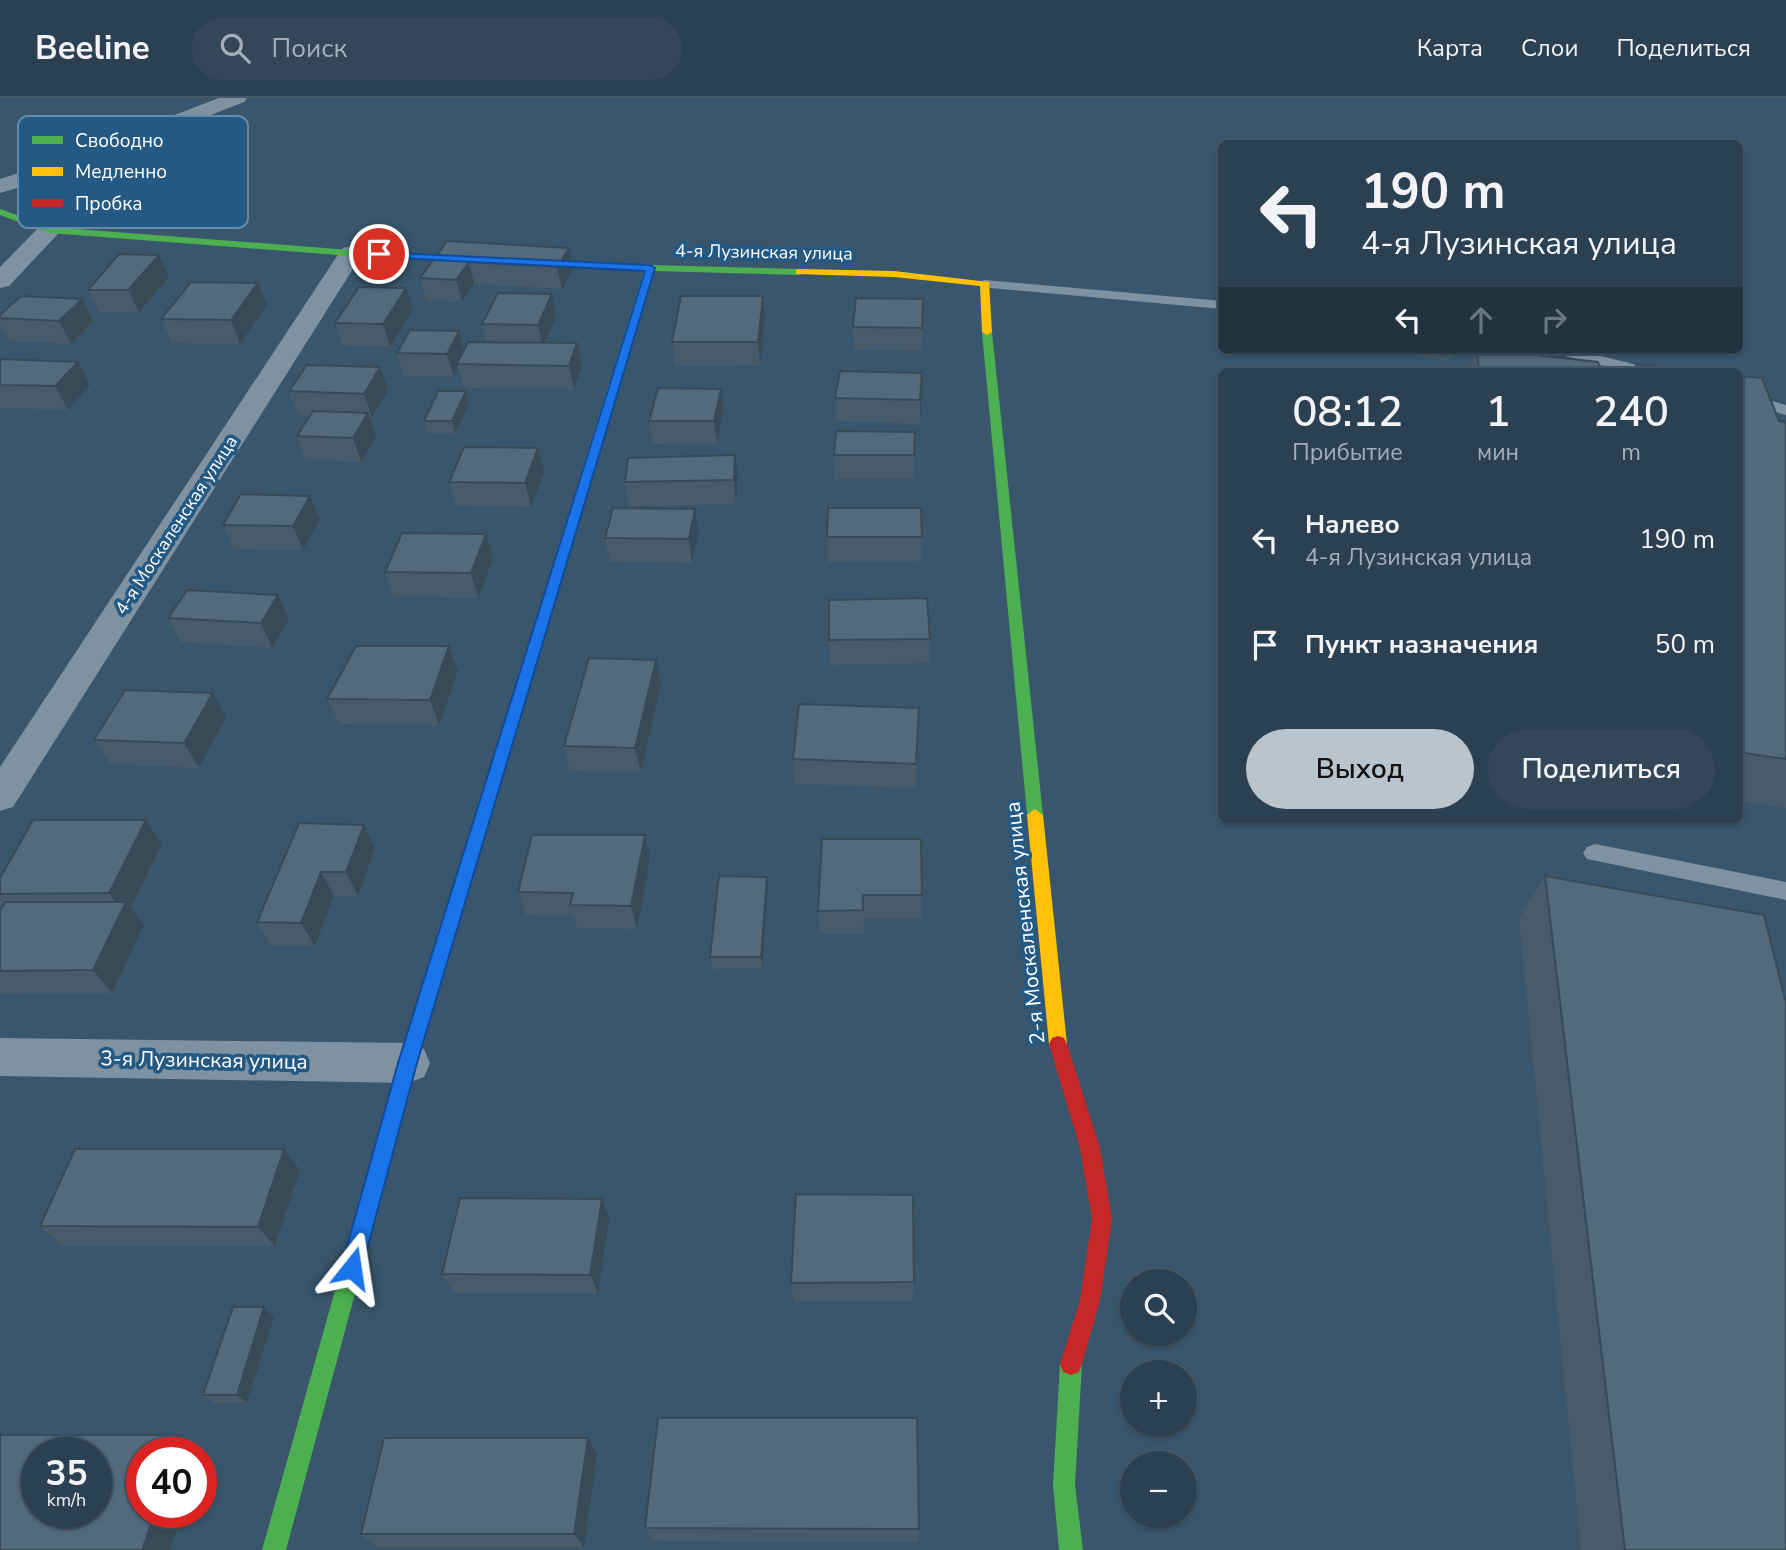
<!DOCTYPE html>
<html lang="ru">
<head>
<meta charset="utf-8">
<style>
  body { margin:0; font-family:"Nunito Sans",sans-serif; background:#334758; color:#f1f3f6; height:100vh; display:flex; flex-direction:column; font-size:26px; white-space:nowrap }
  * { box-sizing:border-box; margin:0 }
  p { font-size:23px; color:#a6afb7 }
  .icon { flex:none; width:38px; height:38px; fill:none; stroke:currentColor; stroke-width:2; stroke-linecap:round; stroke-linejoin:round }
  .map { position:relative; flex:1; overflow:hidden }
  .drawer { position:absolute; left:1218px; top:270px; width:525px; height:455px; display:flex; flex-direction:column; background:#2b4051; border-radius:10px; box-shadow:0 2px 5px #0004,0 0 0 2px #475968 }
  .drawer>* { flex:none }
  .banner { position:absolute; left:1218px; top:42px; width:525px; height:214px; border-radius:10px; box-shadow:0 2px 5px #0004,0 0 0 2px #475968; background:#2b4051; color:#f1f3f6; overflow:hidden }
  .tools { position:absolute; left:1120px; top:1171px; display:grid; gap:14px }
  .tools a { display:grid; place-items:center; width:77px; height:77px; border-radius:50%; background:#2b4051; box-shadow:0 2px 5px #0004,0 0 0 2px #475968; font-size:35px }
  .speed { position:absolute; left:21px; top:1339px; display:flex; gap:14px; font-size:35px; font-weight:700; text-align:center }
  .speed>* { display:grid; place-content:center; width:91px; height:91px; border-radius:50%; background:#2b4051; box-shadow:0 2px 5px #0004,0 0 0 2px #475968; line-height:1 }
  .speed small { font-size:18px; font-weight:400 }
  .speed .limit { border:10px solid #d22; background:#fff; color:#111 }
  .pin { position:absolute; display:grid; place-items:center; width:60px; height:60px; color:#fff; margin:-30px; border:4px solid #fff; border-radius:50%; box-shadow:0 2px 7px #0007 }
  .me { position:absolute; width:77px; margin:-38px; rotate:15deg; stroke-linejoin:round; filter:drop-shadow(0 0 5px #0008) }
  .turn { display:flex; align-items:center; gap:24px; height:147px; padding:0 28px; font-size:32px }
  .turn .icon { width:91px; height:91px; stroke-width:2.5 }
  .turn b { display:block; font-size:49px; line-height:60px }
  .lanes { display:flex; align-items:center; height:66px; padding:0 28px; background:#0003; justify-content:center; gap:35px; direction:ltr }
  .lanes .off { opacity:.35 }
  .eta { display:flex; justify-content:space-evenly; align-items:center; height:119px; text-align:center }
  .eta b { font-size:42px; font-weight:600; line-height:49px }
  .primary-button { display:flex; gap:14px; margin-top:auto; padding:14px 28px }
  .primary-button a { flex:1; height:80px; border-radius:42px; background:#bac4cc; color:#111; font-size:28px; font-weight:600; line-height:80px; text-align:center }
  .primary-button a+a { background:#334758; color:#f1f3f6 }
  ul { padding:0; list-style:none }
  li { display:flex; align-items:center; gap:21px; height:105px; padding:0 28px }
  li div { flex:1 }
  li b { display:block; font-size:26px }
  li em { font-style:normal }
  header { display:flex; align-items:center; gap:42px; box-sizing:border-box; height:98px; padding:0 35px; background:#2b4051; border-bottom:2px solid #475968 }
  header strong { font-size:33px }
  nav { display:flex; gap:38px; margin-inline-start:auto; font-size:24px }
  .search { width:490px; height:63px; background:#334758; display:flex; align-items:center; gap:18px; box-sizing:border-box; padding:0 24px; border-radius:38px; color:#a6afb7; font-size:26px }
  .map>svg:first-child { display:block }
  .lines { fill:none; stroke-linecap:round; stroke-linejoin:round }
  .lane { fill:#7f92a2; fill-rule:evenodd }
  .street { fill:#7f92a2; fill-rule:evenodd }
  .fast { fill:#4caf50; fill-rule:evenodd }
  .slow { fill:#ffc107; fill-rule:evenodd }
  .jam { fill:#c62828; fill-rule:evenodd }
  .wall { fill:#475b6b }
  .shaded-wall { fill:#394a57 }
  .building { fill:#526a7c; stroke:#394a57; stroke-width:2; fill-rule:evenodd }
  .route { fill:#1a73e8; stroke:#114b97; stroke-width:2 }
  .labels { text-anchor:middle; stroke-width:7; stroke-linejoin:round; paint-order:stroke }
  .far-street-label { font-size:18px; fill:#fff; stroke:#235982 }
  .street-label { font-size:21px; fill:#fff; stroke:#235982 }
  .key { fill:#235982; stroke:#658ba8; stroke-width:2 }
  .key-label { font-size:19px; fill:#fff }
</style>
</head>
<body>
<header>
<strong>Beeline</strong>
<div class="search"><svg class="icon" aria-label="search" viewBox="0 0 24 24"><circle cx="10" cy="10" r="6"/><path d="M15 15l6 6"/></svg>Поиск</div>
<nav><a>Карта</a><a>Слои</a><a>Поделиться</a></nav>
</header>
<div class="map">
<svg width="1786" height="1452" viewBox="0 0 1786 1452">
  <rect width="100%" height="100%" fill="#39566c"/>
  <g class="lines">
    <g class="lane">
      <path d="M 985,182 L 1222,203 L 1222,211 L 980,189 L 978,186 L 980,183 Z"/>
      <path d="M 1550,252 L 1577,252 L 1649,270 L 1651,273 L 1624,273 L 1553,255 Z"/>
      <path d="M 1740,294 L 1786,307 L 1786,317 L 1740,304 Z"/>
      <path d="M 1595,746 L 1786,784 L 1786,802 L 1587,761 L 1583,755 L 1587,749 Z"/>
    </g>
    <g class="street">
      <path d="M 219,0 L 247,0 L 244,4 L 57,78 L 0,95 L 0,81 L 41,68 Z"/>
      <path d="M 49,125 L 57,127 L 61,132 L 57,137 L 9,188 L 0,190 L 0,169 L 41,127 Z"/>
      <path d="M 351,148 L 359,150 L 363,155 L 13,709 L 0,713 L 0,669 L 339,155 L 343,150 Z"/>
      <path d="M 0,940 L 408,945 L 424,951 L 430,965 L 424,979 L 408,985 L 0,978 Z"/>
    </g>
    <g class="fast">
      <path d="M 0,111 L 50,129 L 351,152 L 650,167 L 799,171 L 804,174 L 799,177 L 654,173 L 608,327 L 602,330 L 596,327 L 644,173 L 351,158 L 49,135 L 0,117 Z"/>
      <path d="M 987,231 L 992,234 L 1043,717 L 1035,723 L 1027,717 L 982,234 Z"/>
      <path d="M 507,635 L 514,640 L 417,965 L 286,1452 L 262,1452 L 399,965 L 500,640 Z"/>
      <path d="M 1071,1255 L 1079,1258 L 1082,1266 L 1075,1387 L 1083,1452 L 1059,1452 L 1053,1387 L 1060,1266 L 1063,1258 Z"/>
    </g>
    <g class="slow">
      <path d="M 799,171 L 894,173 L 989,184 L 992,234 L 987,237 L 982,234 L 980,188 L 894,179 L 796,176 L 796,172 Z"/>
      <path d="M 602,324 L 608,327 L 514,640 L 512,644 L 502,644 L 500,640 L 596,327 Z"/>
      <path d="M 1035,711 L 1043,717 L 1067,946 L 1064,952 L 1058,954 L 1052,952 L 1049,946 L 1027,717 Z"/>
    </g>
    <path class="jam" d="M 1058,938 L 1064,940 L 1067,946 L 1100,1050 L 1112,1121 L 1100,1202 L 1082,1266 L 1079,1274 L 1071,1277 L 1063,1274 L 1060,1266 L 1080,1202 L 1092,1121 L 1080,1050 L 1049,946 L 1052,940 Z"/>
  </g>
  <g class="wall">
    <path d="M 447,143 L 573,172 L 562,191 L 474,186 L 462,204 L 426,202 L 420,180 Z"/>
    <path d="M 159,157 L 169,179 L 139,215 L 99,214 L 88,192 Z"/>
    <path d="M 552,196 L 556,219 L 545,245 L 577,245 L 582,268 L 574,291 L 464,290 L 458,270 L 454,279 L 404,278 L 397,255 L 459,233 L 464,251 L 486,244 L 482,226 Z"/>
    <path d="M 82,201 L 93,223 L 71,246 L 10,243 L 0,226 L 0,217 Z"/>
    <path d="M 923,201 L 922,253 L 854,252 L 853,229 Z"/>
    <path d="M 267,207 L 240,246 L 172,245 L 161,221 Z"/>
    <path d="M 413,212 L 390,249 L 343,248 L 335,225 Z"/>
    <path d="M 765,221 L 760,267 L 675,268 L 672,244 Z"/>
    <path d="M 1393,252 L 1452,252 L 1449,263 L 1393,255 Z"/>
    <path d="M 1476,252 L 1492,252 L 1601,273 L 1468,273 Z"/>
    <path d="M 0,261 L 78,264 L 90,287 L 68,312 L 0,310 Z"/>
    <path d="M 1740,278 L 1779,323 L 1786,324 L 1786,710 L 1740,703 Z"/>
    <path d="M 388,292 L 372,319 L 369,319 L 376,338 L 361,364 L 306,362 L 297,338 L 311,317 L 298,317 L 289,293 Z"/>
    <path d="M 466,293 L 469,306 L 455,336 L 428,335 L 424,323 Z"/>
    <path d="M 922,299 L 920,326 L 836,323 L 835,300 Z"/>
    <path d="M 723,314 L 717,347 L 653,346 L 649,323 Z"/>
    <path d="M 915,334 L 914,381 L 835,381 L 834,357 Z"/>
    <path d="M 735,357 L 738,381 L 736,406 L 629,409 L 625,384 Z"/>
    <path d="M 544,374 L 531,409 L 456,408 L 449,384 Z"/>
    <path d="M 320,422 L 303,452 L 234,451 L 223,427 Z"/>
    <path d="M 698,435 L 692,465 L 610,464 L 605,440 Z"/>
    <path d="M 486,436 L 493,461 L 478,500 L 394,498 L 385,474 Z"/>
    <path d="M 827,439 L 922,439 L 921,463 L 828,464 Z"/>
    <path d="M 168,520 L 289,521 L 272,550 L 181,544 Z"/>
    <path d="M 930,541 L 929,565 L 830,567 L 829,542 Z"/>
    <path d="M 449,548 L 458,573 L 439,627 L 339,626 L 327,601 Z"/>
    <path d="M 656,562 L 661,586 L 641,674 L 570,673 L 564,648 Z"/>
    <path d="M 213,595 L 226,619 L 199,670 L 110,666 L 94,642 Z"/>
    <path d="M 919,610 L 916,690 L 795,686 L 793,661 Z"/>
    <path d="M 299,725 L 375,751 L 358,798 L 334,798 L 315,848 L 271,848 L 257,824 Z"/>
    <path d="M 822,741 L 922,797 L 922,821 L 864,821 L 863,836 L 820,836 L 818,813 Z"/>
    <path d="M 162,746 L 131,809 L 144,827 L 112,895 L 0,896 L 0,813 L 2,809 L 0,806 L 0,780 Z"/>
    <path d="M 650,761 L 637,831 L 577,830 L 574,818 L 526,817 L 518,794 Z"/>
    <path d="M 1545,778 L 1786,1452 L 1581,1452 L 1519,820 Z"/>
    <path d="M 768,791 L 762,870 L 712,871 L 710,859 Z"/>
    <path d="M 284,1051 L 300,1072 L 275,1148 L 63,1148 L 40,1128 Z"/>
    <path d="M 609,1121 L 598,1195 L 454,1195 L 442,1176 Z"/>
    <path d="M 914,1184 L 913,1203 L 794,1203 L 791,1185 Z"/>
    <path d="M 274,1219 L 247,1305 L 213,1305 L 203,1297 Z"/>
    <path d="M 588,1340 L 597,1356 L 584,1449 L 377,1449 L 361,1436 Z"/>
    <path d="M 645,1430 L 919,1431 L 918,1444 L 653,1443 Z"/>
  </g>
  <g class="shaded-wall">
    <path d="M 569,150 L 573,172 L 562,191 L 557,169 Z"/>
    <path d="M 159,157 L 169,179 L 139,215 L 128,192 Z"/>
    <path d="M 469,164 L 474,186 L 462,204 L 456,182 Z"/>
    <path d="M 258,185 L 267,207 L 240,246 L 231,222 Z"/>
    <path d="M 406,190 L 413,212 L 390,249 L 383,226 Z"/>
    <path d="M 552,196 L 556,219 L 543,250 L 538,227 Z"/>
    <path d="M 763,198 L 765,221 L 760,267 L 758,244 Z"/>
    <path d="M 82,201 L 93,223 L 71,246 L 59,223 Z"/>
    <path d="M 459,233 L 465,256 L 457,266 L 458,270 L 454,279 L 447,256 Z"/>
    <path d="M 577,245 L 582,268 L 574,291 L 569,268 Z"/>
    <path d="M 78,264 L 90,287 L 68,312 L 55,288 Z"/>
    <path d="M 380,269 L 388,292 L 372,319 L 364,296 Z"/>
    <path d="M 922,275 L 922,299 L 920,326 L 920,302 Z"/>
    <path d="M 721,291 L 723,314 L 717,347 L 714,323 Z"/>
    <path d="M 466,293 L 469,306 L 455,336 L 452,323 Z"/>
    <path d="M 368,315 L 376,338 L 361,364 L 353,340 Z"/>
    <path d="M 538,350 L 544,374 L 531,409 L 525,385 Z"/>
    <path d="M 735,357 L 738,381 L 736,406 L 734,382 Z"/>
    <path d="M 310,398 L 320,422 L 303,452 L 293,428 Z"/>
    <path d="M 695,411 L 698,435 L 692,465 L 689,441 Z"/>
    <path d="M 486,436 L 493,461 L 478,500 L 471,475 Z"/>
    <path d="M 278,497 L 289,521 L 272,550 L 261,525 Z"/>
    <path d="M 449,548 L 458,573 L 439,627 L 430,602 Z"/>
    <path d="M 656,562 L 661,586 L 641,674 L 635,650 Z"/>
    <path d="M 213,595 L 226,619 L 199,670 L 184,645 Z"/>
    <path d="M 146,722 L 162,746 L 131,809 L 144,827 L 112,895 L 93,872 L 122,813 L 109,795 Z"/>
    <path d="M 364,727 L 375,751 L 358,798 L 346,774 Z"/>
    <path d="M 645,737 L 650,761 L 637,831 L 631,808 Z"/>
    <path d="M 321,774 L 334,798 L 315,848 L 301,825 Z"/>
    <path d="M 767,779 L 768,791 L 762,870 L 761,859 Z"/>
    <path d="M 284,1051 L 300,1072 L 275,1148 L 258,1129 Z"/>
    <path d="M 602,1101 L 609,1121 L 598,1195 L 590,1177 Z"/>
    <path d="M 264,1209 L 274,1219 L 247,1305 L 237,1297 Z"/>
    <path d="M 182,1337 L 203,1352 L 201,1359 L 201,1354 L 176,1354 Z"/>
    <path d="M 588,1340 L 597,1356 L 584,1449 L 574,1436 Z"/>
    <path d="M 155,1414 L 183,1414 L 170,1452 L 142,1452 Z"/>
  </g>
  <g class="building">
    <path d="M 447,143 L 569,150 L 557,169 L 469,164 L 456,182 L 420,180 Z"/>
    <path d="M 119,156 L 159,157 L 128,192 L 88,192 Z"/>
    <path d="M 191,184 L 258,185 L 231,222 L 161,221 Z"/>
    <path d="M 359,189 L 406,190 L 383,226 L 335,225 Z"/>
    <path d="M 498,195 L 552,196 L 538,227 L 482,226 Z"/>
    <path d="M 21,198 L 82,201 L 59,223 L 0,220 L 0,217 Z"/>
    <path d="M 681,198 L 763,198 L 758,244 L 672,244 Z"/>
    <path d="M 856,200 L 923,201 L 922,230 L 853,229 Z"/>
    <path d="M 410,232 L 459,233 L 447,256 L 397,255 Z"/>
    <path d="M 468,244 L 577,245 L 569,268 L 457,266 Z"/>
    <path d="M 1477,252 L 1492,252 L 1598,264 L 1601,273 L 1479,273 Z"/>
    <path d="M 0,261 L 78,264 L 55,288 L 0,287 Z"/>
    <path d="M 1636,266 L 1697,273 L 1638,273 Z"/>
    <path d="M 307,267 L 380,269 L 364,296 L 289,293 Z"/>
    <path d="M 840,273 L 922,275 L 920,302 L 835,300 Z"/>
    <path d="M 1740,278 L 1762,280 L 1779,323 L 1786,324 L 1786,661 L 1744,655 L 1740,638 Z"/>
    <path d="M 658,290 L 721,291 L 714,323 L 649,323 Z"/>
    <path d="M 438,293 L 466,293 L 452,323 L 424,323 Z"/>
    <path d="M 313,313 L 368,315 L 353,340 L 297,338 Z"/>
    <path d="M 836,333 L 915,334 L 914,357 L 834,357 Z"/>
    <path d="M 464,349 L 538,350 L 525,385 L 449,384 Z"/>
    <path d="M 735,357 L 734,382 L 625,384 L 628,360 Z"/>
    <path d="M 241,396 L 310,398 L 293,428 L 223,427 Z"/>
    <path d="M 613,410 L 695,411 L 689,441 L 605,440 Z"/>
    <path d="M 828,410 L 921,410 L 922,439 L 827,439 Z"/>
    <path d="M 402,435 L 486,436 L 471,475 L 385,474 Z"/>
    <path d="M 187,492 L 278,497 L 261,525 L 168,520 Z"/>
    <path d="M 927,500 L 930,541 L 829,542 L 829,502 Z"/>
    <path d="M 356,548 L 449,548 L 430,602 L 327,601 Z"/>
    <path d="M 589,560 L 656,562 L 635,650 L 564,648 Z"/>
    <path d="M 125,592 L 213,595 L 184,645 L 94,642 Z"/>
    <path d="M 799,606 L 919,610 L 916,666 L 793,661 Z"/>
    <path d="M 33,722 L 146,722 L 109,795 L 0,796 L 0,780 Z"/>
    <path d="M 299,725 L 364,727 L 346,774 L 321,774 L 301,825 L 257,824 Z"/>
    <path d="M 532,737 L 645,737 L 631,808 L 570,807 L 573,795 L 518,794 Z"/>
    <path d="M 822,741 L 921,741 L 922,797 L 863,797 L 863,812 L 818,813 Z"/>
    <path d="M 719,778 L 767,779 L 761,859 L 710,859 Z"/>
    <path d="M 1545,778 L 1764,817 L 1786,905 L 1786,1452 L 1625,1452 Z"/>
    <path d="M 5,804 L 126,804 L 93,872 L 0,873 L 0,813 Z"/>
    <path d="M 75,1051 L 284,1051 L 258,1129 L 40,1128 Z"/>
    <path d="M 796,1096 L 913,1097 L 914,1184 L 791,1185 Z"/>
    <path d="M 460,1100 L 602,1101 L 590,1177 L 442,1176 Z"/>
    <path d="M 233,1209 L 264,1209 L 237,1297 L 203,1297 Z"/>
    <path d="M 658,1320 L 917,1320 L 919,1431 L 645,1430 Z"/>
    <path d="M 0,1337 L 182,1337 L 176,1354 L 142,1354 L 142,1414 L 155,1414 L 142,1452 L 0,1452 ZM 37,1354 L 96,1354 L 96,1414 L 37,1414 Z"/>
    <path d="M 384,1340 L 588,1340 L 574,1436 L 361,1436 Z"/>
  </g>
  <path class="route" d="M 375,154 L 650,167 L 655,170 L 417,965 L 362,1170 L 359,1177 L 352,1180 L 344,1177 L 341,1170 L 398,965 L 645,173 L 379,159 L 374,156 Z"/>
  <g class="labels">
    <g class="far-street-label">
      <text transform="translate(764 154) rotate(1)" y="6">4-я Лузинская улица</text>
      <text transform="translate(176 427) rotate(-57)" y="6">4-я Москаленская улица</text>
    </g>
    <g class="street-label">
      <text transform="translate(1025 825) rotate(-96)" y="7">2-я Москаленская улица</text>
      <text transform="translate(204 962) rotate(1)" y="7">3-я Лузинская улица</text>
    </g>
  </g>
  <rect x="18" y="18" width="230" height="112" rx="10" class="key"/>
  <rect x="32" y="38" width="31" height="8" fill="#4caf50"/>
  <rect x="32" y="69" width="31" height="9" fill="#ffc107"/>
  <rect x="32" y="101" width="31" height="8" fill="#c62828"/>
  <g class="key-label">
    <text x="75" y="49">Свободно</text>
    <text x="75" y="80">Медленно</text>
    <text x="75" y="112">Пробка</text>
  </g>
</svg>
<div class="tools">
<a><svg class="icon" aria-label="search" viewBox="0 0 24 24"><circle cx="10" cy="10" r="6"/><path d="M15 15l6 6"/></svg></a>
<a>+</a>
<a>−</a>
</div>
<div class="speed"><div>35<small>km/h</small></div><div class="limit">40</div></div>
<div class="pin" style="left:379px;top:156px;background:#d93025"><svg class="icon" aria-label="arrive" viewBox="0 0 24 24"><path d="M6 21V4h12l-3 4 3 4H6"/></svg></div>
<svg class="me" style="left:352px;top:1170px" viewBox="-20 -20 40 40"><path d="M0-17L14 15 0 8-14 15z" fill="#1a73e8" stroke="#fff" stroke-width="4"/></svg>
<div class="banner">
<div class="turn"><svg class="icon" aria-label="left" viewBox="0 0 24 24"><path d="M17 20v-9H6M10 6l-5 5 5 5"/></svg><div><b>190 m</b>4-я Лузинская улица</div></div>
<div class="lanes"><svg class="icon" aria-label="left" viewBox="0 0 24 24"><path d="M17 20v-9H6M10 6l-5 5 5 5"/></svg><svg class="icon off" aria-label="ahead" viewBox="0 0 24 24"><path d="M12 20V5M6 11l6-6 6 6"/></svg><svg class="icon off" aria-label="right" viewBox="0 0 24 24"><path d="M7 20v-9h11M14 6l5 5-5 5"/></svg></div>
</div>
<section class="drawer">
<div class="eta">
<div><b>08:12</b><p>Прибытие</p></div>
<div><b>1</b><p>мин</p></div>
<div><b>240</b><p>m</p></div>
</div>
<ul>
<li><svg class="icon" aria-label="left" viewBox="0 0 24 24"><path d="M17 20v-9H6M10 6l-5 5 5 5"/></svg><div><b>Налево</b><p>4-я Лузинская улица</p></div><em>190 m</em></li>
<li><svg class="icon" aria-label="arrive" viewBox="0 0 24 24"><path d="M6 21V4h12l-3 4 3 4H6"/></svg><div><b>Пункт назначения</b></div><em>50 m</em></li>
</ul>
<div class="primary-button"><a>Выход</a><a>Поделиться</a></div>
</section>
</div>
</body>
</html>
